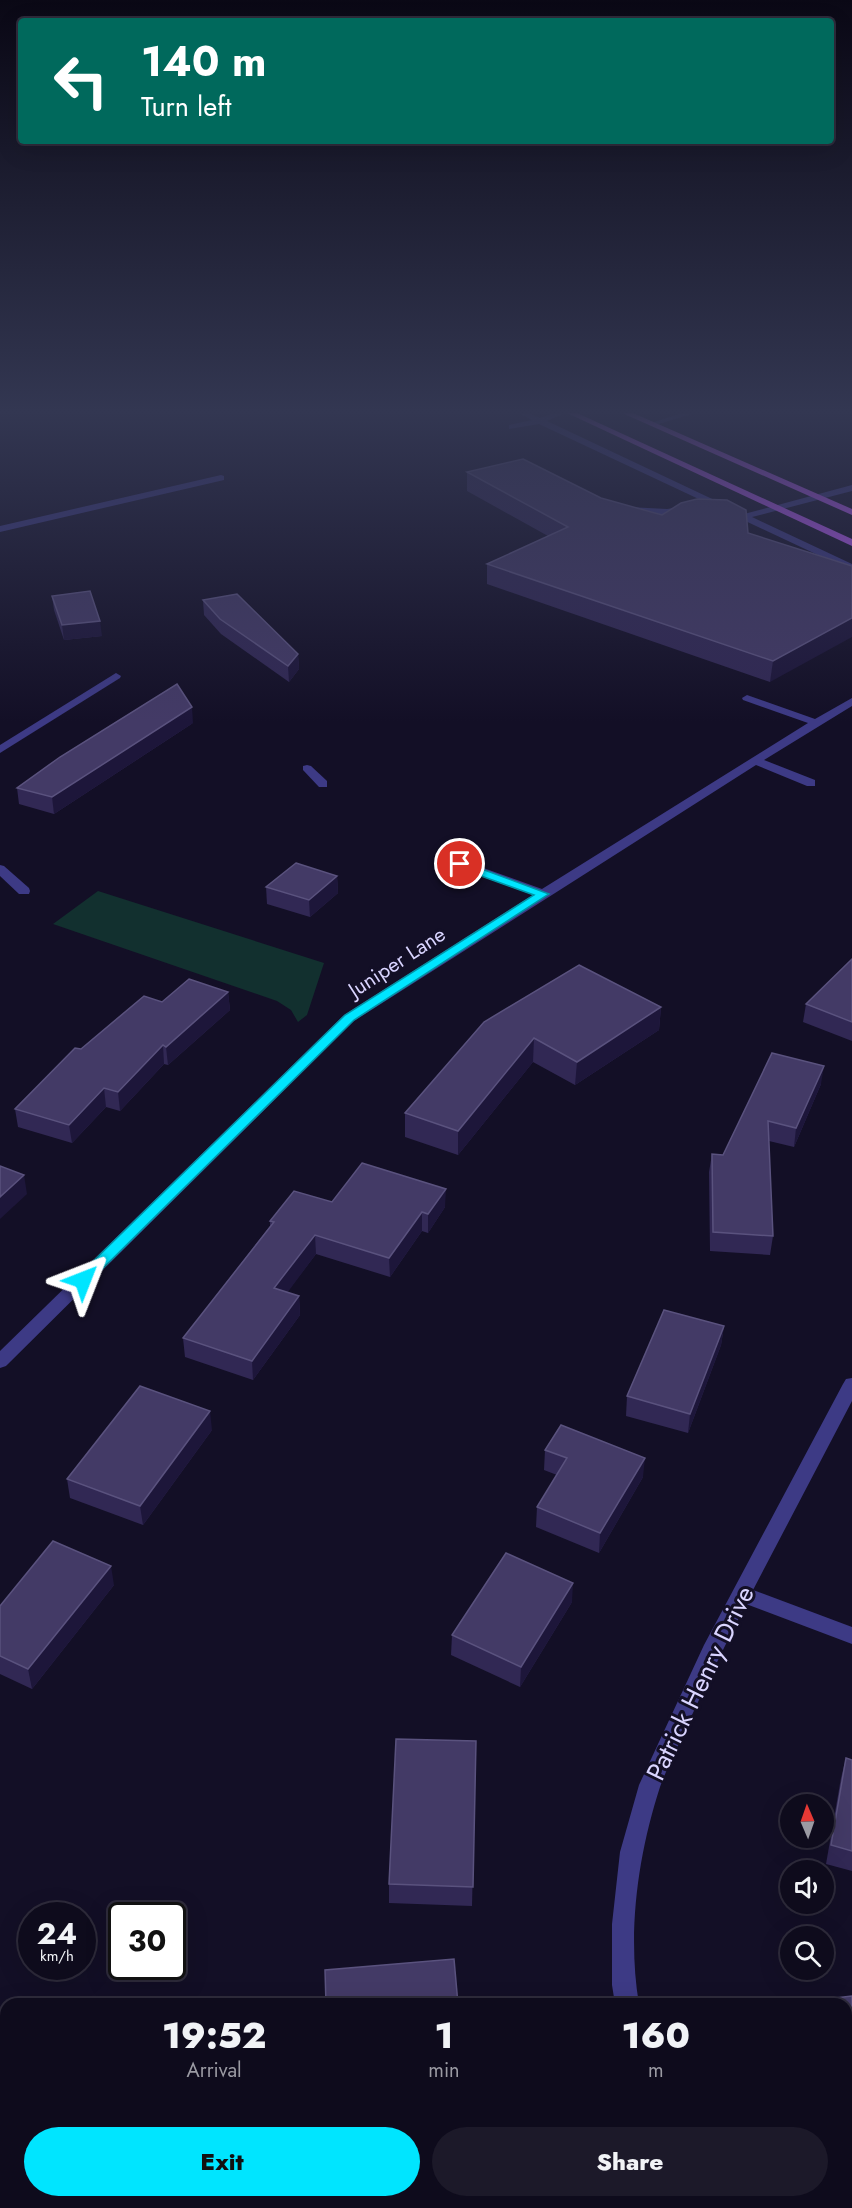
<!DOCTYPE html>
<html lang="en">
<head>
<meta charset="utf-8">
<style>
  body { margin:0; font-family:Jost,sans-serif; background:#1c1929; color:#f1f3f6; height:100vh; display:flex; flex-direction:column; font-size:22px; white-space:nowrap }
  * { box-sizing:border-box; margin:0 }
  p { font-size:20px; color:#9b9ba3 }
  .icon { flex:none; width:33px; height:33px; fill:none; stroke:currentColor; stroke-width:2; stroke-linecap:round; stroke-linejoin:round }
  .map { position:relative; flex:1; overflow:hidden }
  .side { position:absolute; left:0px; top:1998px; width:852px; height:210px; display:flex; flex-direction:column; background:#0e0b1c; border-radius:18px 18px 0 0; box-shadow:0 6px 24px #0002,0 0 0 2px #2e2b3b }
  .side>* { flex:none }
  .top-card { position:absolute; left:18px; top:18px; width:816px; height:126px; border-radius:6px; box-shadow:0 6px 24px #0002,0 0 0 2px #2e2b3b; background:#00695c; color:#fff; overflow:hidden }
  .needle { width:39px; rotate:358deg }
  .buttons { position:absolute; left:780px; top:1794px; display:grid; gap:12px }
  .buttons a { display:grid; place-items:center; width:54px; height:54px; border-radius:50%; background:#0e0b1c; box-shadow:0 6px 24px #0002,0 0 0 2px #2e2b3b; font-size:30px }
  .speed { position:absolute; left:18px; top:1902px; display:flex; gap:12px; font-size:30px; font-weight:700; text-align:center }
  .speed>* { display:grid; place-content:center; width:78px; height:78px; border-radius:50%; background:#0e0b1c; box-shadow:0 6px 24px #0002,0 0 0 2px #2e2b3b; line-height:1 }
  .speed small { font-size:15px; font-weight:400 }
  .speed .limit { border:3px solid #111; border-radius:9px; background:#fff; color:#111 }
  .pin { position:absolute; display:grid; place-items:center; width:51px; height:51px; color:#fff; margin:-26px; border:3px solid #fff; border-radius:50%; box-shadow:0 2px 6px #0007 }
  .me { position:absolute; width:66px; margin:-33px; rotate:45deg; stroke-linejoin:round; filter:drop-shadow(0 0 4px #0008) }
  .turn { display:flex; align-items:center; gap:21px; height:126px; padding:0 24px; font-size:27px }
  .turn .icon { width:78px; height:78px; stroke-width:2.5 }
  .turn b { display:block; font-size:42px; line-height:51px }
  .eta { display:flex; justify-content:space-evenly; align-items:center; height:102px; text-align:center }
  .eta b { font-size:36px; font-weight:800; line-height:42px }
  .button { display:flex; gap:12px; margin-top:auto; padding:12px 24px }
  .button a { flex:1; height:69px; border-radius:36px; background:#00e5ff; color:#111; font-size:24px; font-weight:800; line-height:69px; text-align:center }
  .button a+a { background:#1c1929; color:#f1f3f6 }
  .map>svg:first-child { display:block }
  .green { fill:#12302f }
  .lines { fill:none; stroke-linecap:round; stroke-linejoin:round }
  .minor { fill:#3d3a85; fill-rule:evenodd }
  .major { fill:#c25bff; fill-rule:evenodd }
  .wall { fill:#312854 }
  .shaded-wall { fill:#1d163a }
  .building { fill:#433a66; stroke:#5a527e; stroke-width:1.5 }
  .route { fill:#00e5ff; stroke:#0095a6; stroke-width:1.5 }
  .labels { text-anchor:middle; stroke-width:6; stroke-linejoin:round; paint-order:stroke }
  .street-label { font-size:21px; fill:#d9d4ff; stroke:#130f26 }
  .near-street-label { font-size:26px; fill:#d9d4ff; stroke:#130f26 }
</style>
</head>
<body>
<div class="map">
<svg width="852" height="2208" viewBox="0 0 852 2208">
  <rect width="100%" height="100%" fill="#130f26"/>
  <path class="green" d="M 98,891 L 324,963 L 307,1015 L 298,1022 L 291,1010 L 277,1001 L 53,924 Z"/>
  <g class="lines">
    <g class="minor">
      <path d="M 519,413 L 529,413 L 540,418 L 554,413 L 565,413 L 547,421 L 744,514 L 852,485 L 852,491 L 752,517 L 852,564 L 852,571 L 539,424 L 509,429 L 509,425 L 532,420 Z"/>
      <path d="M 682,413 L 695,413 L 652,426 L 648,424 Z"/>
      <path d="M 221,475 L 224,476 L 224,480 L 0,532 L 0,526 Z"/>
      <path d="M 687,506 L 690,507 L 690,511 L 667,515 L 628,513 L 623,510 L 628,507 L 667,509 Z"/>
      <path d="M 116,673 L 121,676 L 120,678 L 0,753 L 0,745 Z"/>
      <path d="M 747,695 L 815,719 L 852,698 L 852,706 L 764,760 L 815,780 L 815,786 L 807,786 L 756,765 L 354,1021 L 6,1366 L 0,1368 L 0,1351 L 344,1015 L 533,895 L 456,867 L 454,864 L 456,861 L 464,861 L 542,889 L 808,723 L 743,700 L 742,698 Z"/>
      <path d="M 307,765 L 311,766 L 327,781 L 327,787 L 319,787 L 303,770 L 303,766 Z"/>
      <path d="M 0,865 L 4,866 L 29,888 L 30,891 L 29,894 L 19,894 L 0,876 Z"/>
      <path d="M 852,1378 L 852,1401 L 753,1590 L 852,1627 L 852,1644 L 746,1604 C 725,1645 705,1686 686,1728 C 678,1747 667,1767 660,1787 C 638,1855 627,1933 639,2004 L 615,2004 L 612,1985 L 612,1924 L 620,1852 L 639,1785 L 704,1645 L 843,1384 L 846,1379 Z"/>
      <path d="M 658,2202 L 684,2202 L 685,2208 L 659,2208 Z"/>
    </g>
    <g class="major">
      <path d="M 567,413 L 577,413 L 852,539 L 852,546 Z"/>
      <path d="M 622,413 L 633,413 L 852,509 L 852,515 Z"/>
    </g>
  </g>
  <g class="wall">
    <path d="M 467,472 L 601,498 L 662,515 L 748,533 L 852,566 L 770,682 L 487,584 L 487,564 L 548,536 L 467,491 Z"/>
    <path d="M 52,596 L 102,636 L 64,640 L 54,610 Z"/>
    <path d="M 203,600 L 298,654 L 299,669 L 289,682 L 221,634 L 204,615 Z"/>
    <path d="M 193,723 L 54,814 L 19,804 L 17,788 Z"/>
    <path d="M 337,876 L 338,893 L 310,917 L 267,904 L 266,887 Z"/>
    <path d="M 852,959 L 852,1041 L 803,1022 L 806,1004 Z"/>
    <path d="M 228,992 L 230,1010 L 168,1065 L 164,1064 L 120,1111 L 106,1107 L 72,1143 L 18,1127 L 15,1109 L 81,1049 L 162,1002 Z"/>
    <path d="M 661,1007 L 659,1030 L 575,1085 L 533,1062 L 458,1155 L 405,1137 L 405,1113 L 484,1022 Z"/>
    <path d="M 772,1053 L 821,1084 L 794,1147 L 769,1141 L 773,1236 L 770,1255 L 710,1251 L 709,1172 L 712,1154 L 723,1155 Z"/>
    <path d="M 332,1202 L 445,1207 L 428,1233 L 422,1231 L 390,1277 L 316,1254 L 287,1292 L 299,1296 L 300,1315 L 253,1380 L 185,1357 L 183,1338 L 270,1226 L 270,1221 Z"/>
    <path d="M 724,1326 L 721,1345 L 688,1433 L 626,1416 L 627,1396 Z"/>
    <path d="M 212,1430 L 143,1525 L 70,1498 L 67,1479 Z"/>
    <path d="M 545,1450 L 643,1477 L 599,1553 L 536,1527 L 537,1507 L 557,1475 L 544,1470 Z"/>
    <path d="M 114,1585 L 32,1689 L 0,1674 L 0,1606 Z"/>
    <path d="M 572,1602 L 520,1687 L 451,1655 L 452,1635 Z"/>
    <path d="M 476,1741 L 472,1906 L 389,1903 L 389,1884 Z"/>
    <path d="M 846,1758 L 852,1760 L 852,1871 L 826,1864 L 841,1778 Z"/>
    <path d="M 852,1996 L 852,2153 L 846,2131 L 846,2004 L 818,2004 L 819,2000 Z"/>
  </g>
  <g class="shaded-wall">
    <path d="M 852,618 L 852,637 L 770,682 L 773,661 Z"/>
    <path d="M 100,621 L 102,636 L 64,640 L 62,625 Z"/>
    <path d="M 298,654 L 299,669 L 289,682 L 288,666 Z"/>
    <path d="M 192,707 L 193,723 L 54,814 L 52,797 Z"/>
    <path d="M 337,876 L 338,893 L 310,917 L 309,900 Z"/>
    <path d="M 228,992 L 230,1010 L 168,1065 L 166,1047 Z"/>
    <path d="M 661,1007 L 659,1030 L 575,1085 L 577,1062 Z"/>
    <path d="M 534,1038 L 533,1062 L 458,1155 L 458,1131 Z"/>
    <path d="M 163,1045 L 164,1064 L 120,1111 L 118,1092 Z"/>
    <path d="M 824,1066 L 821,1084 L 794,1147 L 796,1128 Z"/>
    <path d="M 104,1088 L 106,1107 L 72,1143 L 69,1125 Z"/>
    <path d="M 24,1175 L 27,1194 L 0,1219 L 0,1197 Z"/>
    <path d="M 446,1189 L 445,1207 L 428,1233 L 428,1214 Z"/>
    <path d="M 422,1212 L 422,1231 L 390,1277 L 389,1258 Z"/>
    <path d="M 315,1235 L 316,1254 L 276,1308 L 274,1288 Z"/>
    <path d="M 299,1296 L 300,1315 L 253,1380 L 252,1361 Z"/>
    <path d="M 724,1326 L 721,1345 L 688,1433 L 690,1414 Z"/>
    <path d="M 210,1411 L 212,1430 L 143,1525 L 140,1506 Z"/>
    <path d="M 645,1458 L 643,1477 L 599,1553 L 600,1533 Z"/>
    <path d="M 111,1566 L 114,1585 L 32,1689 L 28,1669 Z"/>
    <path d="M 573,1583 L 572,1602 L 520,1687 L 521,1667 Z"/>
  </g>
  <g class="building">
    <path d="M 523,459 L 601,498 L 662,515 L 681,503 L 697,499 L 727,500 L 746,510 L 748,533 L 852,566 L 852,618 L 773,661 L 487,564 L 568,527 L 467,472 Z"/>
    <path d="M 90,591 L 100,621 L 62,625 L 52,596 Z"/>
    <path d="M 237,594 L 298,654 L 288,666 L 220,619 L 203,600 Z"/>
    <path d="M 177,684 L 192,707 L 52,797 L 17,788 L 60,757 Z"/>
    <path d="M 296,863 L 337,876 L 309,900 L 266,887 Z"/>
    <path d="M 852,959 L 852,1022 L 806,1004 Z"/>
    <path d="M 579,965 L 661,1007 L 577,1062 L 534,1038 L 458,1131 L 405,1113 L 484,1022 Z"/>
    <path d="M 189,979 L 228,992 L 166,1047 L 163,1045 L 118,1092 L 104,1088 L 69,1125 L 15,1109 L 75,1048 L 81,1049 L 144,996 L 162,1002 Z"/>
    <path d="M 772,1053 L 824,1066 L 796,1128 L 768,1121 L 773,1236 L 713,1232 L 712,1154 L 723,1155 Z"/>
    <path d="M 362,1163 L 446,1189 L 428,1214 L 422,1212 L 389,1258 L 315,1235 L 274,1288 L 299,1296 L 252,1361 L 183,1338 L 274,1222 L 270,1221 L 294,1191 L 332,1202 Z"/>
    <path d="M 0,1166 L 24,1175 L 0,1197 Z"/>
    <path d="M 664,1310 L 724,1326 L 690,1414 L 627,1396 Z"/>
    <path d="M 140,1386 L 210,1411 L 140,1506 L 67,1479 Z"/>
    <path d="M 561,1425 L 645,1458 L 600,1533 L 537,1507 L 567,1458 L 545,1450 Z"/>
    <path d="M 53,1541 L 111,1566 L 28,1669 L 0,1656 L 0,1606 Z"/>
    <path d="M 506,1553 L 573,1583 L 521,1667 L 452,1635 Z"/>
    <path d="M 396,1739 L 476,1741 L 473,1887 L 389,1884 Z"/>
    <path d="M 846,1758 L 852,1760 L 852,1851 L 831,1845 Z"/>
    <path d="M 454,1959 L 458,2004 L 326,2004 L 325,1970 Z"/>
    <path d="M 852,1996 L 852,2116 L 846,2095 L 846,2004 L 820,2004 L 819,2000 Z"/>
  </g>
  <linearGradient id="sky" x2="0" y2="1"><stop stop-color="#0a0815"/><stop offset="0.57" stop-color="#333752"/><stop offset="1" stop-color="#333752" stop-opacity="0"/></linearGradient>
  <rect width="852" height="722" fill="url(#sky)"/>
  <path class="route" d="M 460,861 L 549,894 L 354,1020 L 88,1283 L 78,1283 L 75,1280 L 78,1276 L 345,1015 L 534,895 L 456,867 L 456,862 Z"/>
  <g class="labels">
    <g class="street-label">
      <text transform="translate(397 962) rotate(-33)" y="7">Juniper Lane</text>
    </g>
    <g class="near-street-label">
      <text transform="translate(700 1683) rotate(-64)" y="9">Patrick Henry Drive</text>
    </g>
  </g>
</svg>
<div class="buttons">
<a><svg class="needle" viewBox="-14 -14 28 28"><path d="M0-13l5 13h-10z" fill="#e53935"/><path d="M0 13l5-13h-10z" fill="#9b9ba3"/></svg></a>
<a><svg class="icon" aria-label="sound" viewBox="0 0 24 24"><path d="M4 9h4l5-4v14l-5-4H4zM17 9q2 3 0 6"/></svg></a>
<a><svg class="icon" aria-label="search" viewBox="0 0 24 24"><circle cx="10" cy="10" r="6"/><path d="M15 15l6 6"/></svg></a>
</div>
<div class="speed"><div>24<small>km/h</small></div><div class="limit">30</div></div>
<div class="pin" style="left:460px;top:864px;background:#d93025"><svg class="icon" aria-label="arrive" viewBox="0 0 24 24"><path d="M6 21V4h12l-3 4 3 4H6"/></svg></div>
<svg class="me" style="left:83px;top:1280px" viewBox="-20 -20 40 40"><path d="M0-17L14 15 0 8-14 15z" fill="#00e5ff" stroke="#fff" stroke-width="4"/></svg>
<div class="top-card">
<div class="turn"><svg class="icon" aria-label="left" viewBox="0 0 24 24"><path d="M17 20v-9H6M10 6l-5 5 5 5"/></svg><div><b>140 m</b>Turn left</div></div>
</div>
<section class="side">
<div class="eta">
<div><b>19:52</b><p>Arrival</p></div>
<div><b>1</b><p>min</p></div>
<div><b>160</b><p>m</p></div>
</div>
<div class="button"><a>Exit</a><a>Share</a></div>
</section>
</div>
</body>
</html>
